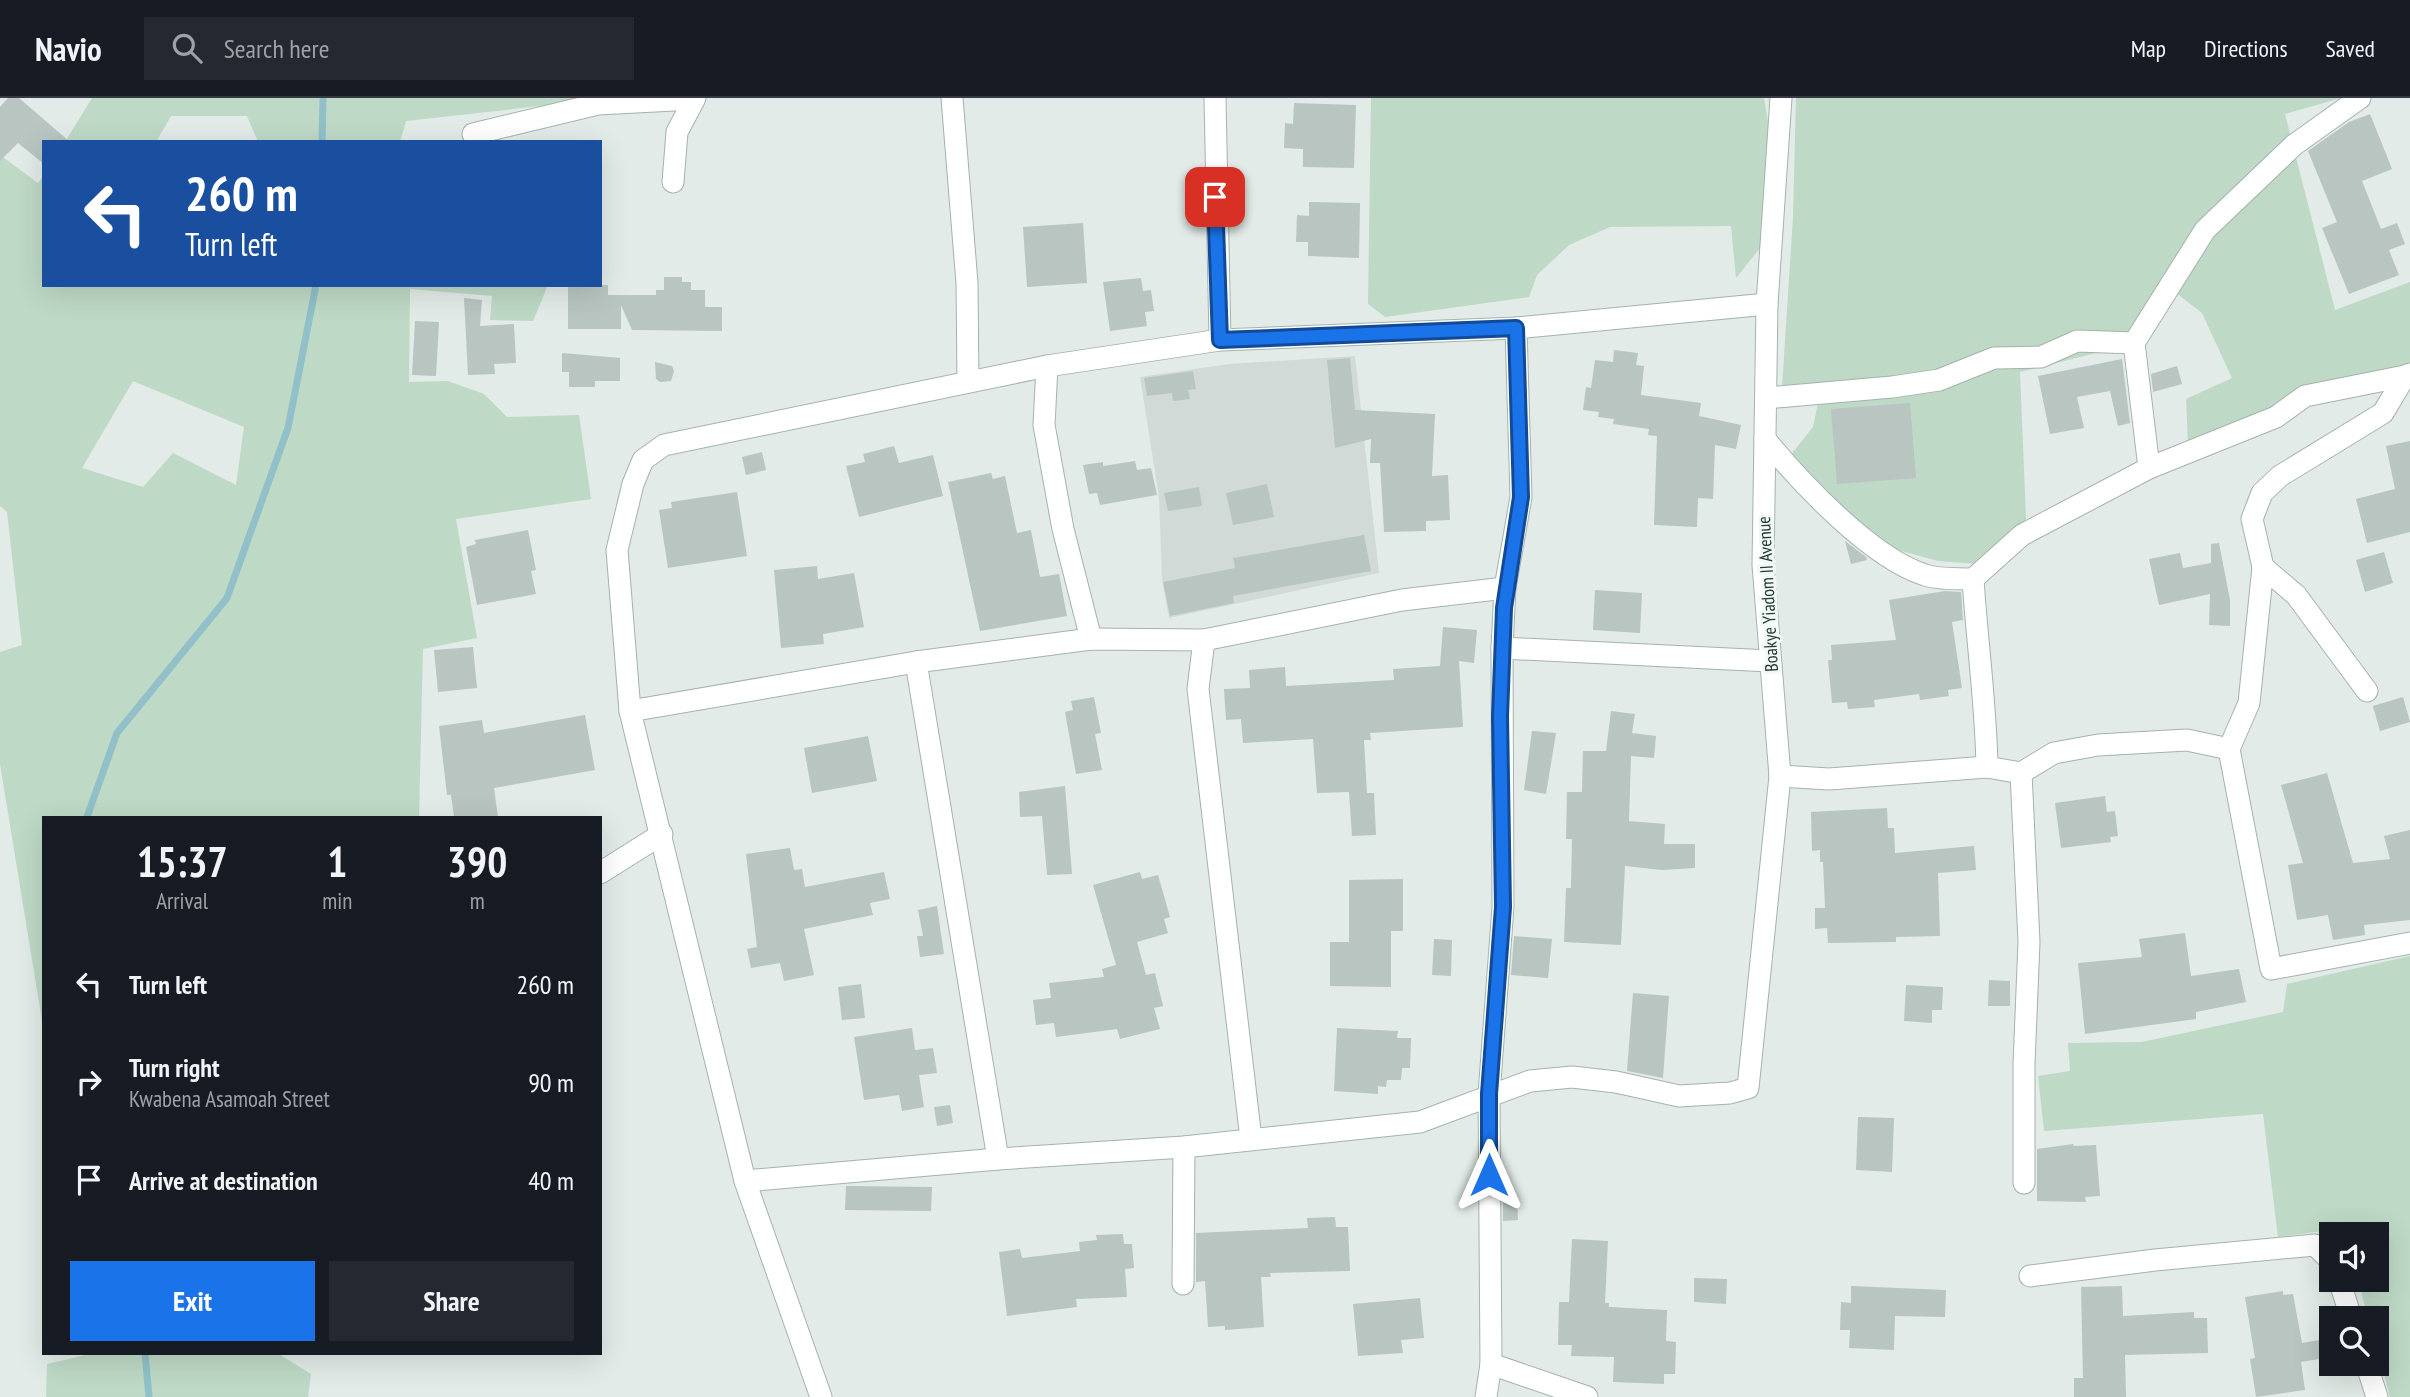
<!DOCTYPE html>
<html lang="en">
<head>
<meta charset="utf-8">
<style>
  body { margin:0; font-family:"PT Sans Narrow",sans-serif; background:#242831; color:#f1f3f6; height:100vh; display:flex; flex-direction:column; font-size:26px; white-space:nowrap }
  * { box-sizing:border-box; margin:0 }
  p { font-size:23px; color:#9ea1a6 }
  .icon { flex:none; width:38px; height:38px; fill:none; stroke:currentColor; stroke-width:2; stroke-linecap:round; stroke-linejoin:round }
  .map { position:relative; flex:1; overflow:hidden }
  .panel { position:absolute; left:42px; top:718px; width:560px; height:539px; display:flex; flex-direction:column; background:#171b24; border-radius:0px; box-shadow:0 7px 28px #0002 }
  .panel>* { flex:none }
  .hud { position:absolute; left:42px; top:42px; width:560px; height:147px; border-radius:0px; box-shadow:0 7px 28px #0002; background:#1a4fa0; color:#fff; overflow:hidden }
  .fabs { position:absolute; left:2319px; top:1124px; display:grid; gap:14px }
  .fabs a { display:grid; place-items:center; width:70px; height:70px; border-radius:0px; background:#171b24; box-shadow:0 7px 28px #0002; font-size:35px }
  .pin { position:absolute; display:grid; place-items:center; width:60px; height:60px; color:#fff; margin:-30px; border-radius:14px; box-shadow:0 4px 10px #0006 }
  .me { position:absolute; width:77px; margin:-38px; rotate:0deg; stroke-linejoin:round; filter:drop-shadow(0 0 5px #0008) }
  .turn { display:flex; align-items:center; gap:24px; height:147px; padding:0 28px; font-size:32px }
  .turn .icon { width:91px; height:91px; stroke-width:2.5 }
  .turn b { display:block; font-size:49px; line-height:60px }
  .eta { display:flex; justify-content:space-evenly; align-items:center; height:119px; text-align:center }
  .eta b { font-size:42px; font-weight:800; line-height:49px }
  .cta { display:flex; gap:14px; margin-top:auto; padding:14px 28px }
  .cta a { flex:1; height:80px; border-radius:0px; background:#1a73e8; color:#fff; font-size:28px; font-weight:800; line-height:80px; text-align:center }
  .cta a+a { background:#242831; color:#f1f3f6 }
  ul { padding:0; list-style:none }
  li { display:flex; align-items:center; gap:21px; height:98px; padding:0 28px }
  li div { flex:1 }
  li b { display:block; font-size:26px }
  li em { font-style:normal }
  header { display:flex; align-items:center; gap:42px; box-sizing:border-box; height:98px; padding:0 35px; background:#171b24; border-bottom:2px solid #363941 }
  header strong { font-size:33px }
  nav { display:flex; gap:38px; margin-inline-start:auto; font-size:24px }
  .search { width:490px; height:63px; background:#242831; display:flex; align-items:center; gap:18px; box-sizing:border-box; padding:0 24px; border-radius:0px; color:#9ea1a6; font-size:26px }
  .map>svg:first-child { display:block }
  .built { fill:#d1dad6 }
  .green { fill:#bed9c6; fill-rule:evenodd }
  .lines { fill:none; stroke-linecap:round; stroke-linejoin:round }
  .stream { stroke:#91c0c9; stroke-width:7 }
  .building { fill:#b8c5c0 }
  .minor-casing { stroke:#a5b2ae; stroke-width:23 }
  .minor { stroke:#fff; stroke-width:21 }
  .route-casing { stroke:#114b97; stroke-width:18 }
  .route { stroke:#1a73e8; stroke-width:12 }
  .labels { text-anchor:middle; stroke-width:6; stroke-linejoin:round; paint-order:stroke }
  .street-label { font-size:18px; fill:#243a34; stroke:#f2f8f5 }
</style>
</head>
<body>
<header>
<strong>Navio</strong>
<div class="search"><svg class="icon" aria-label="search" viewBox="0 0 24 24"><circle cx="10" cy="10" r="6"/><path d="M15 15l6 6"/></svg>Search here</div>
<nav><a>Map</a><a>Directions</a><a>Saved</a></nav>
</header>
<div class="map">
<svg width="2410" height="1299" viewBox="0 0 2410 1299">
  <rect width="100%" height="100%" fill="#e2ebe7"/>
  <path class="built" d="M 1355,258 L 1379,475 L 1169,520 L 1162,482 L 1159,399 L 1140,279 L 1229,266 Z"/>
  <g class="green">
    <path d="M 92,0 L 612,0 L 406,23 L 400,44 L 258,44 L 247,18 L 171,18 L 156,44 L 65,44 Z"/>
    <path d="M 1371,0 L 1764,0 L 1770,36 L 1760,150 L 1736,180 L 1731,128 L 1610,129 L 1569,147 L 1537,177 L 1529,199 L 1385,219 L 1368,206 Z"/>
    <path d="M 1796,0 L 2341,0 L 2285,16 L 2335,212 L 2410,184 L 2410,266 L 2275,308 L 2188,346 L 2186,301 L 2232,280 L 2202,215 L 2167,188 L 2124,248 L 2020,274 L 2027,445 L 1978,466 L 1938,463 L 1887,449 L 1820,392 L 1789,359 L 1813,329 L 1818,305 L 1782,290 L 1793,119 Z"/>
    <path d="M 0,57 L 38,85 L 44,77 L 44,187 L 548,187 L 533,223 L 490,222 L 492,198 L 410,191 L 409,284 L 448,283 L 484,296 L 507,319 L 579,317 L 591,401 L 456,421 L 477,540 L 423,551 L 419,719 L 44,719 L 44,935 L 0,666 L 0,554 L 22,547 L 7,414 L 0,408 ZM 133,283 L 244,329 L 236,387 L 173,355 L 143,389 L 82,370 Z"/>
    <path d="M 2410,858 L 2410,1299 L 2390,1299 L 2377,1249 L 2376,1220 L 2368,1220 L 2358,1181 L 2376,1181 L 2376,1136 L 2346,1136 L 2344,1130 L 2278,1139 L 2263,1016 L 2044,1033 L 2038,978 L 2070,973 L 2068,945 L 2142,944 L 2283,914 L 2287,886 Z"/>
    <path d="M 94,1255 L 277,1255 L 311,1276 L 308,1299 L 46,1299 L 47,1266 Z"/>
  </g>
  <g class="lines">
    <g class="stream">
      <path d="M 322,44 L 323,0"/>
      <path d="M 87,719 L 117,635 L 227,500 L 288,330 L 316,187"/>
      <path d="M 145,1255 L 149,1299"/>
    </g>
  </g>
  <g class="building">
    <path d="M 8,0 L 19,0 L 70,44 L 44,44 L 44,66 L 18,45 L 0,63 L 0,9 Z"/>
    <path d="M 1294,5 L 1356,7 L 1354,70 L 1303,69 L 1303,51 L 1284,50 L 1285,25 L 1293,26 Z"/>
    <path d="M 2370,16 L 2392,71 L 2362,83 L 2381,131 L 2397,125 L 2405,146 L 2389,152 L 2399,177 L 2349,196 L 2322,130 L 2337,124 L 2308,53 L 2349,24 Z"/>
    <path d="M 1309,104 L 1360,105 L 1359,160 L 1308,158 L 1308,144 L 1296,144 L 1297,117 L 1309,118 Z"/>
    <path d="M 1083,125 L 1087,185 L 1027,189 L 1023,129 Z"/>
    <path d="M 664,179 L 682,179 L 682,184 L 691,184 L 691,192 L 705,192 L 705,209 L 722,209 L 722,233 L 632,232 L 621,207 L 621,231 L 568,231 L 568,187 L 608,187 L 608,197 L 656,197 L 656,192 L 664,192 Z"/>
    <path d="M 1141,180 L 1143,193 L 1151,192 L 1154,213 L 1145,214 L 1147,228 L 1110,233 L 1103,184 Z"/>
    <path d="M 464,200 L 482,202 L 480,228 L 514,226 L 516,265 L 494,266 L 495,276 L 468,277 Z"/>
    <path d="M 415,223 L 439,224 L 436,278 L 412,277 Z"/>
    <path d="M 1614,252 L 1638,255 L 1636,267 L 1644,268 L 1641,297 L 1701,305 L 1699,318 L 1741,327 L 1736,351 L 1715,347 L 1713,401 L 1698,400 L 1697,429 L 1654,427 L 1657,338 L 1648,337 L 1649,331 L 1613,326 L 1614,321 L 1598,319 L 1599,314 L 1583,312 L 1586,289 L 1591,290 L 1595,262 L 1613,264 Z"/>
    <path d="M 562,255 L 620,260 L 620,283 L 595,283 L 595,289 L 569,289 L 569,274 L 562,274 Z"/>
    <path d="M 1350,260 L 1355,312 L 1435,316 L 1432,378 L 1448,377 L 1450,422 L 1426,423 L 1426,433 L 1384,434 L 1380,365 L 1370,365 L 1371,341 L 1335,350 L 1327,262 Z"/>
    <path d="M 2122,261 L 2130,325 L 2118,328 L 2110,293 L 2077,299 L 2084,330 L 2050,336 L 2038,278 Z"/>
    <path d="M 655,264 L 672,268 L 674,273 L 671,283 L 660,284 L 656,281 Z"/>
    <path d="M 2177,268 L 2182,286 L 2153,294 L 2151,276 Z"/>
    <path d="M 1193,273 L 1196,291 L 1188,292 L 1190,301 L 1173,303 L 1172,295 L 1147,298 L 1144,280 Z"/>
    <path d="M 1910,305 L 1916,380 L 1837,386 L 1831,311 Z"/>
    <path d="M 2410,343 L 2410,434 L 2367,445 L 2356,401 L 2395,391 L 2386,348 Z"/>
    <path d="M 894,348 L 899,365 L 933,357 L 943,398 L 859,419 L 846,368 L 865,364 L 863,356 Z"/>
    <path d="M 762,354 L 766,372 L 746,377 L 742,359 Z"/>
    <path d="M 1135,363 L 1137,372 L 1151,370 L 1157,397 L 1100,407 L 1097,395 L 1089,396 L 1083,367 L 1103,364 L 1103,368 Z"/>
    <path d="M 991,375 L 993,381 L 1005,378 L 1017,435 L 1031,432 L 1040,479 L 1059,476 L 1067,518 L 980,533 L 948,384 Z"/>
    <path d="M 1267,386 L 1274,419 L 1233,427 L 1226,395 Z"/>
    <path d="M 1199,389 L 1202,408 L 1168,413 L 1164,395 Z"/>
    <path d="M 737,394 L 747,458 L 668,470 L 659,412 L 672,410 L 671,404 Z"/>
    <path d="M 528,432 L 536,472 L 531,473 L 536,496 L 477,507 L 466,449 L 476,446 L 475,442 Z"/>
    <path d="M 1364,437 L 1371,473 L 1233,498 L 1234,505 L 1170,518 L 1163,484 L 1235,470 L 1233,460 Z"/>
    <path d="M 1845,443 L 1866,459 L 1867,462 L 1851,466 Z"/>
    <path d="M 2219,445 L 2230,502 L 2230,528 L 2209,527 L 2210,496 L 2159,507 L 2149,461 L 2180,455 L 2183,470 L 2211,465 L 2211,446 Z"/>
    <path d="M 2384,454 L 2393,485 L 2365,494 L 2356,462 Z"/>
    <path d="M 817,468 L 818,481 L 854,475 L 864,529 L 823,536 L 824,546 L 781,550 L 774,472 Z"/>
    <path d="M 1595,492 L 1642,495 L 1640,535 L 1593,532 Z"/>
    <path d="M 1945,493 L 1961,494 L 1963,522 L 1952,524 L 1962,590 L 1948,592 L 1949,598 L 1920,602 L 1919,596 L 1874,602 L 1875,609 L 1848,611 L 1847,604 L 1832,605 L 1828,562 L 1832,562 L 1831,547 L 1896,542 L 1889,502 Z"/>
    <path d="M 1443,529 L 1477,532 L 1474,565 L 1459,563 L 1463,629 L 1370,635 L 1371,642 L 1364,642 L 1367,695 L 1374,695 L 1376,737 L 1352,738 L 1349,694 L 1317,695 L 1313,641 L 1243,645 L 1241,621 L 1226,622 L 1224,591 L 1250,590 L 1249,572 L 1285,569 L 1286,588 L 1394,582 L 1393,571 L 1440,568 Z"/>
    <path d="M 473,549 L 477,590 L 438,594 L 434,552 Z"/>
    <path d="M 1094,599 L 1101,635 L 1095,636 L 1102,672 L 1076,676 L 1065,614 L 1073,612 L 1071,603 Z"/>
    <path d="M 2403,599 L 2410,624 L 2380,633 L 2373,608 Z"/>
    <path d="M 1611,613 L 1635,616 L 1632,635 L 1656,638 L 1654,660 L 1631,658 L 1629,723 L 1665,726 L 1664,746 L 1695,746 L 1695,770 L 1662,772 L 1625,768 L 1621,847 L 1564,844 L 1566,790 L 1571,790 L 1572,741 L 1566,741 L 1567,694 L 1582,694 L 1583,653 L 1606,653 Z"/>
    <path d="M 585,617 L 595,672 L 494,690 L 498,719 L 454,719 L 451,697 L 447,697 L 439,628 L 482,622 L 484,635 Z"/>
    <path d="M 1532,633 L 1556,635 L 1546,696 L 1524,692 Z"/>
    <path d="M 868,638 L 877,683 L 812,695 L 804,650 Z"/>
    <path d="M 2327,675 L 2353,765 L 2390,761 L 2384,738 L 2410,732 L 2410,822 L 2364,827 L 2365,837 L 2333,842 L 2328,817 L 2297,822 L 2288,767 L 2303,765 L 2281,687 Z"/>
    <path d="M 1065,688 L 1072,776 L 1047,777 L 1042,718 L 1020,719 L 1019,694 Z"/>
    <path d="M 2105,698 L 2107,714 L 2115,713 L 2118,738 L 2110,739 L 2111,744 L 2061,750 L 2055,705 Z"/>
    <path d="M 1887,710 L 1888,730 L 1894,730 L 1895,755 L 1974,748 L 1976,772 L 1938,775 L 1940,838 L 1896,839 L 1896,844 L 1828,845 L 1827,830 L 1815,831 L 1815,810 L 1825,810 L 1823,764 L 1820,764 L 1820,752 L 1812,753 L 1811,714 Z"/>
    <path d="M 790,750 L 794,772 L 802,771 L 805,789 L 884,774 L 890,801 L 870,805 L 873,817 L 804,831 L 814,877 L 784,883 L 780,865 L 751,870 L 747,851 L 757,849 L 746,756 Z"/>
    <path d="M 1140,774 L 1142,781 L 1158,777 L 1170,819 L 1164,821 L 1168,835 L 1137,844 L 1146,877 L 1155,875 L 1163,908 L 1154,910 L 1160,931 L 1120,941 L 1117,931 L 1056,939 L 1054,925 L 1036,927 L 1033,902 L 1051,900 L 1049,885 L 1104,879 L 1102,871 L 1116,867 L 1093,787 Z"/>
    <path d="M 1403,781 L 1403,833 L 1391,833 L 1391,889 L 1330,888 L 1330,844 L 1349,844 L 1349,782 Z"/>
    <path d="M 937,808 L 944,856 L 920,859 L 917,838 L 923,838 L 918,812 Z"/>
    <path d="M 2185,835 L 2191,878 L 2239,871 L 2246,904 L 2196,914 L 2196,921 L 2085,936 L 2078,865 L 2142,859 L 2139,841 Z"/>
    <path d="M 1514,838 L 1552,841 L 1548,880 L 1511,877 Z"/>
    <path d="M 1434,841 L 1452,842 L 1451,878 L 1432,877 Z"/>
    <path d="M 1989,882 L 2010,883 L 2010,908 L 1988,908 Z"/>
    <path d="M 861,886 L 865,920 L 842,922 L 838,889 Z"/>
    <path d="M 1906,887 L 1943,889 L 1942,912 L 1932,912 L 1932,925 L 1904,923 Z"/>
    <path d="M 1633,895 L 1669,898 L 1663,980 L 1627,973 Z"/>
    <path d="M 912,930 L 915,952 L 933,950 L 937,975 L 919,977 L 924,1009 L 902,1013 L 899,997 L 864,1002 L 854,939 Z"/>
    <path d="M 1337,930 L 1398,933 L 1397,940 L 1411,940 L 1410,970 L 1402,970 L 1401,982 L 1387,982 L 1386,989 L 1378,988 L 1378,996 L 1334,993 Z"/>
    <path d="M 950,1007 L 953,1025 L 937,1028 L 934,1009 Z"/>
    <path d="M 1858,1019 L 1894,1020 L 1892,1074 L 1856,1072 Z"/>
    <path d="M 2073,1046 L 2074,1048 L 2096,1047 L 2100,1098 L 2085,1099 L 2086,1104 L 2037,1103 L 2037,1051 Z"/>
    <path d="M 846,1088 L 932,1089 L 931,1113 L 845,1112 Z"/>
    <path d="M 1503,1102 L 1517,1102 L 1518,1122 L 1503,1123 Z"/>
    <path d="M 1335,1119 L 1336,1129 L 1348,1129 L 1350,1173 L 1270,1175 L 1271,1179 L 1261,1179 L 1264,1229 L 1225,1232 L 1225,1228 L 1208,1229 L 1205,1183 L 1196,1184 L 1196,1135 L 1308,1130 L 1307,1120 Z"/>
    <path d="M 1123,1136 L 1124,1146 L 1132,1146 L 1134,1170 L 1125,1171 L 1127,1199 L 1076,1201 L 1077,1209 L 1007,1218 L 999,1154 L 1020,1151 L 1022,1160 L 1080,1153 L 1079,1144 L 1097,1142 L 1096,1137 Z"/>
    <path d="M 1572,1141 L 1608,1143 L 1605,1205 L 1609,1205 L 1609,1209 L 1667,1212 L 1666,1243 L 1676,1244 L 1675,1276 L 1664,1276 L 1664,1286 L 1613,1284 L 1614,1259 L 1571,1258 L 1572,1247 L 1558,1247 L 1559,1204 L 1569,1204 Z"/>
    <path d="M 1694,1180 L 1727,1181 L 1726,1206 L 1694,1204 Z"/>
    <path d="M 1851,1188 L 1946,1192 L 1945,1219 L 1895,1218 L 1894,1252 L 1849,1250 L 1850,1232 L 1840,1232 L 1841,1204 L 1851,1205 Z"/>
    <path d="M 2122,1188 L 2123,1218 L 2194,1214 L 2194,1220 L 2207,1220 L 2208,1255 L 2125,1257 L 2126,1299 L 2074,1299 L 2074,1280 L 2083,1280 L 2081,1189 Z"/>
    <path d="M 2283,1193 L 2283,1197 L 2293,1196 L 2302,1245 L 2331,1240 L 2331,1259 L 2301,1264 L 2305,1292 L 2256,1299 L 2250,1261 L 2255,1260 L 2245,1199 Z"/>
    <path d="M 1420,1200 L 1424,1240 L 1401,1242 L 1403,1255 L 1358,1258 L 1353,1206 Z"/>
  </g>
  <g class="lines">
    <g class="minor-casing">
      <g id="minor">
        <path d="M 952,0 L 967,185 L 968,284"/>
        <path d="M 1215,0 L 1220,242"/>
        <path d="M 2360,0 L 2294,47 L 2205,132 L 2134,245 L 2149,370 L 2276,319 L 2305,298 L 2405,278"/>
        <path d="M 473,36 L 598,6 L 693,1"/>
        <path d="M 673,84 L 677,34 L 695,0"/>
        <path d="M 1047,268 L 1044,327 L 1063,431 L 1091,541"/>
        <path d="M 2410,276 L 2405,278 L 2383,315 L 2280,378 L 2262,395 L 2252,421 L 2263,469 L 2249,605 L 2229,651 L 2271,871 L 2410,845"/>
        <path d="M 1766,300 L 1892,289 L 1939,282 L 1994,260 L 2041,259 L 2077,243 L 2134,245"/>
        <path d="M 1765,341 C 1800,384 1871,460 1925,477 C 1939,482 1958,480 1973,481"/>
        <path d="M 2263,469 L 2296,497 L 2367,593"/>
        <path d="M 1204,542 L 1198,591 L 1251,1041"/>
        <path d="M 1502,550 L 1770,563"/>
        <path d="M 916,564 L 998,1061"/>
        <path d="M 630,613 L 916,564 L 1091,541 L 1204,542 L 1402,502 L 1505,490"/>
        <path d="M 1987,669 C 1986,606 1977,544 1973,481 L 2022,437 L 2149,370"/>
        <path d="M 2021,675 L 2029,844 L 2024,966 L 2024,1085"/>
        <path d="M 1780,678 L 1829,681 L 1987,669 L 2021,675 L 2054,655 L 2098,647 L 2187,642 L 2229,651"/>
        <path d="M 600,775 L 662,736"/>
        <path d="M 745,1083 L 998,1061 L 1184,1049 L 1420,1024 L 1530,983 L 1572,979 L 1616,984 L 1679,998 L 1730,995 L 1748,990 L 1780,678 L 1763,467 L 1767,206 L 1781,0"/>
        <path d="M 2030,1178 L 2155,1162 L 2315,1147 L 2331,1163"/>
        <path d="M 2339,1181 L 2351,1220"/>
        <path d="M 1183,1186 L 1184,1049"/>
        <path d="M 2366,1265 L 2377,1299"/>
        <path d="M 1491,1266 L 1587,1299"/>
        <path d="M 821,1299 L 745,1083 L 630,613 L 617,452 L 633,386 L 643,362 L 664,347 L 1047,268 L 1220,242 L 1516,230 L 1767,206"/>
        <path d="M 1486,1299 L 1491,1266 L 1489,996 L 1503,809 L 1502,550 L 1505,490 L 1521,399 L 1516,230"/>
      </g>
    </g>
    <use href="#minor" class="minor"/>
  </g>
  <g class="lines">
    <g class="route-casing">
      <path id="route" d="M 1215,99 L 1220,242 L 1516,230 L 1521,399 L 1504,510 L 1500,618 L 1503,809 L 1489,996 L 1489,1077"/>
    </g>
    <use href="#route" class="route"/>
  </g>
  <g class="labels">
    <g class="street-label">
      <text transform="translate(1768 496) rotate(-93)" y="6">Boakye Yiadom II Avenue</text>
    </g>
  </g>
</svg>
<div class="fabs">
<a><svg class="icon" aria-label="sound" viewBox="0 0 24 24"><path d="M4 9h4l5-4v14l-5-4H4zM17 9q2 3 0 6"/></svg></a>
<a><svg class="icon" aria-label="search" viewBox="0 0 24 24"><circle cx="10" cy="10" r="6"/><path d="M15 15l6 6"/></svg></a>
</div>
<div class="pin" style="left:1215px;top:99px;background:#d93025"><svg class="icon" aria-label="arrive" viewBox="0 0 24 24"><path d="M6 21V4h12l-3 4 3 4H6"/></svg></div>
<svg class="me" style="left:1489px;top:1077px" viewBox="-20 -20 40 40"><path d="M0-17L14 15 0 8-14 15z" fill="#1a73e8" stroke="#fff" stroke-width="4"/></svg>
<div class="hud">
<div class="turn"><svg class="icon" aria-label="left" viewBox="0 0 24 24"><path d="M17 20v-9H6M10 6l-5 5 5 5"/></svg><div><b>260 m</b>Turn left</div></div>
</div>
<section class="panel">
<div class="eta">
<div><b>15:37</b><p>Arrival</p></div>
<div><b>1</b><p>min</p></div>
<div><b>390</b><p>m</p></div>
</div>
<ul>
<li><svg class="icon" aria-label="left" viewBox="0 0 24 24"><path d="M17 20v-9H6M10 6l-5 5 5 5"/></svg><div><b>Turn left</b></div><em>260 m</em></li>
<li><svg class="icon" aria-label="right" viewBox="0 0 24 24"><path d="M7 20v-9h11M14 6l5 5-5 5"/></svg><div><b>Turn right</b><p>Kwabena Asamoah Street</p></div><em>90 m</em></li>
<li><svg class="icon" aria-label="arrive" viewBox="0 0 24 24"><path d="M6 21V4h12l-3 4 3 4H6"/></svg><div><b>Arrive at destination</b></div><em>40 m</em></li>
</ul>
<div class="cta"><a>Exit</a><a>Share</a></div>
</section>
</div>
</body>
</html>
